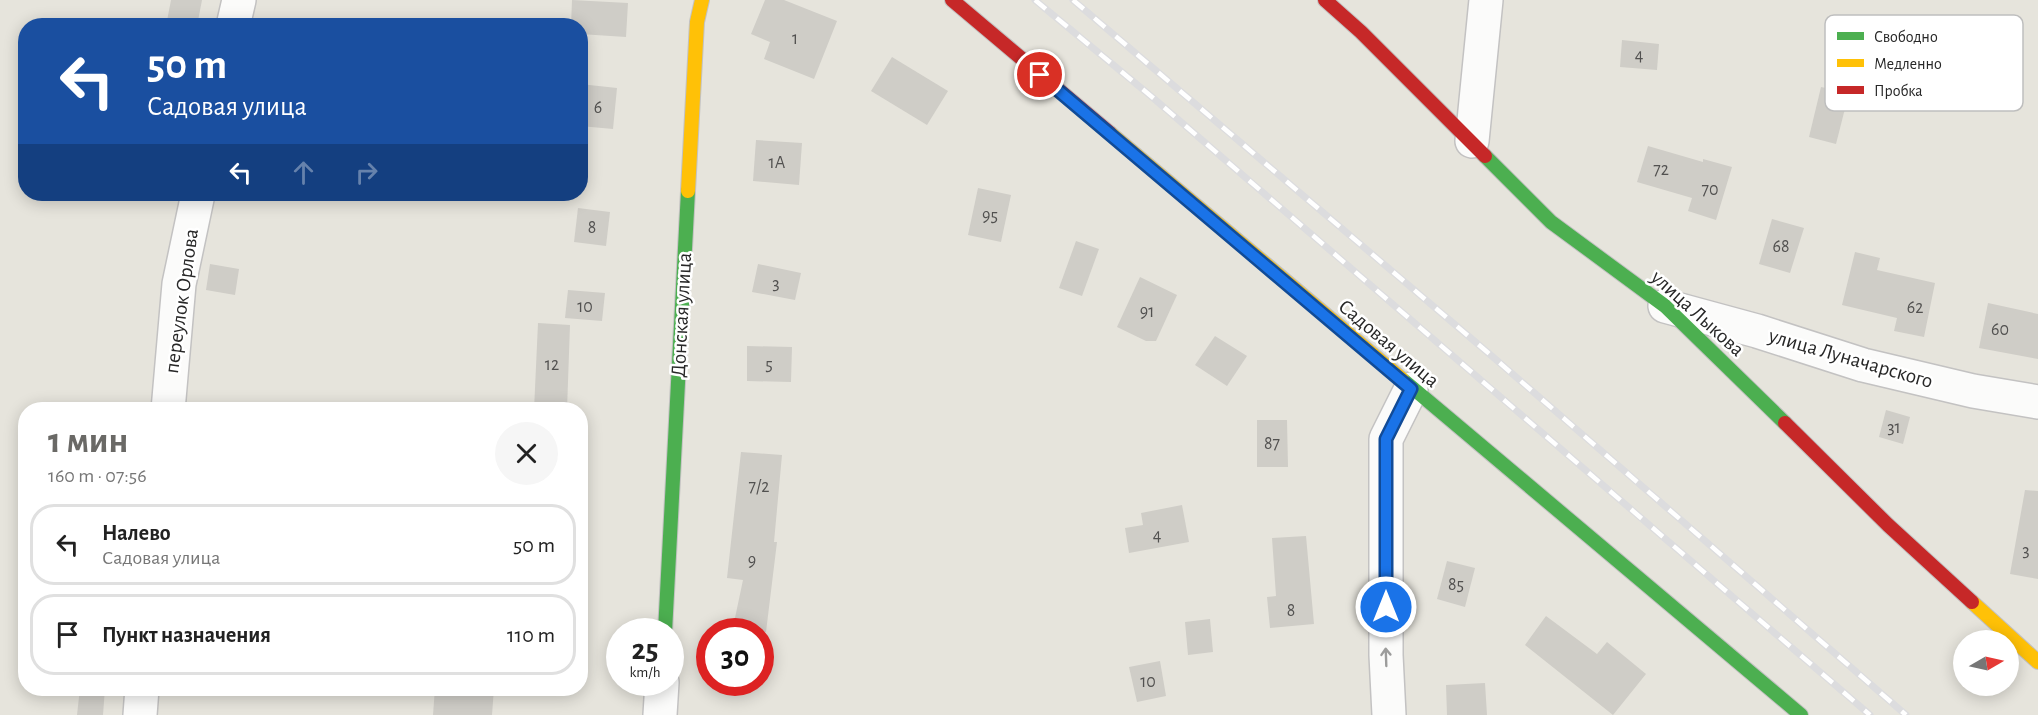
<!DOCTYPE html>
<html lang="ru">
<head>
<meta charset="utf-8">
<style>
  body { margin:0; font-family:"Alegreya Sans",sans-serif; background:#f6f6f6; color:#222; height:100vh; display:flex; flex-direction:column; font-size:22px; white-space:nowrap }
  * { box-sizing:border-box; margin:0 }
  p { font-size:20px; color:#767676 }
  .icon { flex:none; width:33px; height:33px; fill:none; stroke:currentColor; stroke-width:2; stroke-linecap:round; stroke-linejoin:round }
  .map { position:relative; flex:1; overflow:hidden }
  .details { position:absolute; left:18px; top:402px; width:570px; height:294px; display:flex; flex-direction:column; background:#fff; border-radius:24px; box-shadow:0 3px 15px #0003 }
  .details>* { flex:none }
  .top-card { position:absolute; left:18px; top:18px; width:570px; height:183px; border-radius:24px; box-shadow:0 3px 15px #0003; background:#1a4fa0; color:#fff; overflow:hidden }
  .needle { width:39px; rotate:81deg }
  .tools { position:absolute; left:1953px; top:630px; display:grid; gap:12px }
  .tools a { display:grid; place-items:center; width:66px; height:66px; border-radius:50%; background:#fff; box-shadow:0 3px 15px #0003; font-size:30px }
  .speed { position:absolute; left:606px; top:618px; display:flex; gap:12px; font-size:30px; font-weight:700; text-align:center }
  .speed>* { display:grid; place-content:center; width:78px; height:78px; border-radius:50%; background:#fff; box-shadow:0 3px 15px #0003; line-height:1 }
  .speed small { font-size:15px; font-weight:400 }
  .speed .limit { border:9px solid #d22; background:#fff; color:#111 }
  .pin { position:absolute; display:grid; place-items:center; width:51px; height:51px; color:#fff; margin:-26px; border:3px solid #fff; border-radius:50%; box-shadow:0 2px 6px #0007 }
  .me { position:absolute; width:66px; margin:-33px; rotate:0deg; stroke-linejoin:round; filter:drop-shadow(0 0 4px #0008) }
  .turn { display:flex; align-items:center; gap:21px; height:126px; padding:0 30px; font-size:27px }
  .turn .icon { width:78px; height:78px; stroke-width:2.5 }
  .turn b { display:block; font-size:42px; line-height:51px }
  .lanes { display:flex; align-items:center; height:57px; padding:0 30px; background:#0003; justify-content:center; gap:30px; direction:ltr }
  .lanes .off { opacity:.35 }
  .round { display:grid; place-items:center; flex:none; width:63px; height:63px; border-radius:32px; background:#f6f6f6 }
  .head { display:flex; align-items:center; justify-content:space-between; height:102px; padding:0 30px }
  h1 { font-size:36px; font-weight:700; line-height:45px; color:#6a6966 }
  ul { padding:0; list-style:none }
  li { display:flex; align-items:center; gap:18px; height:81px; margin:0 12px 9px; padding:0 18px; border:3px solid #e0e0e0; border-radius:24px }
  li div { flex:1 }
  li b { display:block; font-size:22px }
  li em { font-style:normal }
  .map>svg:first-child { display:block }
  .building { fill:#cfcdc7 }
  .lines { fill:none; stroke-linecap:round; stroke-linejoin:round }
  .street-casing { stroke:#c3c2c2; stroke-width:36 }
  .fast-casing { stroke:#c3c2c2; stroke-width:16 }
  .slow-casing { stroke:#c3c2c2; stroke-width:16 }
  .jam-casing { stroke:#c3c2c2; stroke-width:16 }
  .street { stroke:#fbfbfa; stroke-width:33 }
  .fast { stroke:#4caf50; stroke-width:14 }
  .slow { stroke:#ffc107; stroke-width:14 }
  .jam { stroke:#c62828; stroke-width:14 }
  .rail-casing { stroke:#dcdcde; stroke-width:7 }
  .rail { stroke:#fff; stroke-width:4.5; stroke-dasharray:14; stroke-linecap:butt }
  .oneway { stroke:#9c9c9b }
  .route-casing { stroke:#114b97; stroke-width:15 }
  .route { stroke:#1a73e8; stroke-width:10 }
  .labels { text-anchor:middle; stroke-width:5; stroke-linejoin:round; paint-order:stroke }
  .number-label { font-size:18px; fill:#525150 }
  .street-label { font-size:21px; fill:#272727; stroke:#fff }
  .key { fill:#fff; stroke:#bebebe; stroke-width:1.5 }
  .key-label { font-size:16px; fill:#272727 }
</style>
</head>
<body>
<div class="map">
<svg width="2038" height="715" viewBox="0 0 2038 715">
  <rect width="100%" height="100%" fill="#e6e4dc"/>
  <g class="building">
    <path d="M 171,0 L 202,0 L 197,26 L 166,26 Z"/>
    <path d="M 572,0 L 628,3 L 626,37 L 580,34 L 580,26 L 571,26 Z"/>
    <path d="M 765,0 L 784,0 L 837,21 L 814,79 L 764,59 L 770,42 L 751,34 Z"/>
    <path d="M 1622,40 L 1659,44 L 1657,70 L 1620,67 Z"/>
    <path d="M 892,57 L 948,91 L 927,125 L 871,91 Z"/>
    <path d="M 580,84 L 617,88 L 613,129 L 580,126 Z"/>
    <path d="M 1821,87 L 1849,93 L 1836,144 L 1809,137 Z"/>
    <path d="M 756,140 L 802,143 L 799,185 L 753,181 Z"/>
    <path d="M 1648,146 L 1703,162 L 1703,159 L 1732,167 L 1716,220 L 1688,211 L 1692,198 L 1637,182 Z"/>
    <path d="M 978,188 L 1011,195 L 1001,242 L 968,235 Z"/>
    <path d="M 578,208 L 610,212 L 606,246 L 574,242 Z"/>
    <path d="M 1772,219 L 1804,228 L 1790,273 L 1759,264 Z"/>
    <path d="M 1076,241 L 1099,249 L 1082,296 L 1059,288 Z"/>
    <path d="M 1855,252 L 1880,258 L 1877,270 L 1935,283 L 1924,337 L 1894,331 L 1897,318 L 1842,305 Z"/>
    <path d="M 210,264 L 239,269 L 235,295 L 206,290 Z"/>
    <path d="M 758,264 L 801,273 L 795,300 L 752,292 Z"/>
    <path d="M 1140,277 L 1177,295 L 1156,341 L 1146,341 L 1117,327 Z"/>
    <path d="M 568,290 L 605,293 L 602,321 L 565,318 Z"/>
    <path d="M 1988,303 L 2038,314 L 2038,359 L 1979,348 Z"/>
    <path d="M 538,323 L 570,325 L 567,410 L 534,410 Z"/>
    <path d="M 1215,336 L 1247,356 L 1227,386 L 1195,365 Z"/>
    <path d="M 747,346 L 792,347 L 791,382 L 747,381 Z"/>
    <path d="M 1886,410 L 1910,417 L 1903,444 L 1879,437 Z"/>
    <path d="M 1257,420 L 1287,420 L 1288,467 L 1257,467 Z"/>
    <path d="M 741,452 L 782,455 L 774,542 L 777,542 L 766,632 L 732,632 L 743,580 L 727,578 Z"/>
    <path d="M 2025,490 L 2038,491 L 2038,579 L 2010,574 Z"/>
    <path d="M 1182,505 L 1189,542 L 1129,553 L 1125,528 L 1143,525 L 1141,513 Z"/>
    <path d="M 1306,536 L 1314,624 L 1270,628 L 1267,597 L 1276,596 L 1272,538 Z"/>
    <path d="M 1447,561 L 1475,568 L 1465,607 L 1437,599 Z"/>
    <path d="M 1546,616 L 1597,654 L 1607,642 L 1646,674 L 1613,715 L 1525,645 Z"/>
    <path d="M 1210,619 L 1213,652 L 1188,655 L 1185,622 Z"/>
    <path d="M 1160,661 L 1166,696 L 1137,702 L 1129,667 Z"/>
    <path d="M 1485,683 L 1487,715 L 1447,715 L 1446,685 Z"/>
    <path d="M 80,688 L 105,688 L 103,715 L 77,715 Z"/>
    <path d="M 435,688 L 494,688 L 492,715 L 433,715 Z"/>
  </g>
  <g class="lines">
    <g class="street-casing">
      <g id="street">
        <path d="M 233,26 L 239,0"/>
        <path d="M 1472,141 L 1486,0"/>
        <path d="M 1665,306 L 1757,331 L 1863,365 L 1973,391 L 2038,402"/>
        <path d="M 168,410 L 179,284 L 198,194"/>
        <path d="M 140,715 L 142,688"/>
        <path d="M 660,715 L 662,682"/>
        <path d="M 1389,715 L 1386,655 L 1386,439 L 1411,389"/>
      </g>
    </g>
    <g class="fast-casing">
      <g id="fast">
        <path d="M 1485,156 L 1551,222 L 1665,306 L 1785,423"/>
        <path d="M 1402,379 L 1801,715"/>
        <path d="M 665,632 L 688,191"/>
      </g>
    </g>
    <g class="slow-casing">
      <g id="slow">
        <path d="M 1110,133 L 1402,379"/>
        <path d="M 688,191 L 697,22 L 702,0"/>
        <path d="M 1972,602 L 2038,662"/>
      </g>
    </g>
    <g class="jam-casing">
      <g id="jam">
        <path d="M 952,0 L 1110,133"/>
        <path d="M 1325,0 L 1361,32 L 1485,156"/>
        <path d="M 1785,423 L 1888,525 L 1972,602"/>
      </g>
    </g>
    <use href="#street" class="street"/>
    <use href="#fast" class="fast"/>
    <use href="#slow" class="slow"/>
    <use href="#jam" class="jam"/>
    <g class="rail-casing">
      <g id="rail">
        <path d="M 1035,0 L 1152,97 L 1870,715"/>
        <path d="M 1073,0 L 1486,351 L 1906,715"/>
      </g>
    </g>
    <use href="#rail" class="rail"/>
  </g>
  <defs><path id="oneway-shaft" d="M-6 0H5M1.5-3L5.5 0L1.5 3" fill="none" stroke-width="1.6" stroke-linecap="round" stroke-linejoin="round" transform="scale(1.5)"/></defs>
  <use class="oneway" href="#oneway-shaft" transform="translate(1386 657) rotate(-92)"/>
  <g class="lines">
    <g class="route-casing">
      <path id="route" d="M 1040,75 L 1411,389 L 1386,439 L 1386,607"/>
    </g>
    <use href="#route" class="route"/>
  </g>
  <g class="labels">
    <g class="number-label">
      <text x="795" y="44">1</text>
      <text x="1639" y="61">4</text>
      <text x="598" y="113">6</text>
      <text x="777" y="168">1А</text>
      <text x="1661" y="175">72</text>
      <text x="1710" y="195">70</text>
      <text x="990" y="221">95</text>
      <text x="592" y="233">8</text>
      <text x="1781" y="252">68</text>
      <text x="776" y="289">3</text>
      <text x="585" y="312">10</text>
      <text x="1915" y="313">62</text>
      <text x="1147" y="317">91</text>
      <text x="2000" y="335">60</text>
      <text x="552" y="370">12</text>
      <text x="769" y="370">5</text>
      <text x="1894" y="433">31</text>
      <text x="1272" y="449">87</text>
      <text x="759" y="492">7/2</text>
      <text x="1157" y="541">4</text>
      <text x="2026" y="556">3</text>
      <text x="752" y="566">9</text>
      <text x="1456" y="590">85</text>
      <text x="1291" y="616">8</text>
      <text x="1148" y="687">10</text>
    </g>
    <g class="street-label">
      <text transform="translate(181 301) rotate(-82)" y="7">переулок Орлова</text>
      <text transform="translate(1698 313) rotate(42)" y="7">улица Лыкова</text>
      <text transform="translate(681 315) rotate(-87)" y="7">Донская улица</text>
      <text transform="translate(1389 343) rotate(40)" y="7">Садовая улица</text>
      <text transform="translate(1851 358) rotate(16)" y="7">улица Луначарского</text>
    </g>
  </g>
  <rect x="1825" y="15" width="198" height="96" rx="9" class="key"/>
  <rect x="1837" y="32" width="27" height="8" fill="#4caf50"/>
  <rect x="1837" y="59" width="27" height="8" fill="#ffc107"/>
  <rect x="1837" y="86" width="27" height="8" fill="#c62828"/>
  <g class="key-label">
    <text x="1874" y="42">Свободно</text>
    <text x="1874" y="69">Медленно</text>
    <text x="1874" y="96">Пробка</text>
  </g>
</svg>
<div class="tools">
<a><svg class="needle" viewBox="-14 -14 28 28"><path d="M0-13l5 13h-10z" fill="#e53935"/><path d="M0 13l5-13h-10z" fill="#767676"/></svg></a>
</div>
<div class="speed"><div>25<small>km/h</small></div><div class="limit">30</div></div>
<div class="pin" style="left:1040px;top:75px;background:#d93025"><svg class="icon" aria-label="arrive" viewBox="0 0 24 24"><path d="M6 21V4h12l-3 4 3 4H6"/></svg></div>
<svg class="me" style="left:1386px;top:607px" viewBox="-20 -20 40 40"><circle r="17" fill="#1a73e8" stroke="#fff" stroke-width="3"/><path d="M0-11L8 9 0 5-8 9z" fill="#fff"/></svg>
<div class="top-card">
<div class="turn"><svg class="icon" aria-label="left" viewBox="0 0 24 24"><path d="M17 20v-9H6M10 6l-5 5 5 5"/></svg><div><b>50 m</b>Садовая улица</div></div>
<div class="lanes"><svg class="icon" aria-label="left" viewBox="0 0 24 24"><path d="M17 20v-9H6M10 6l-5 5 5 5"/></svg><svg class="icon off" aria-label="ahead" viewBox="0 0 24 24"><path d="M12 20V5M6 11l6-6 6 6"/></svg><svg class="icon off" aria-label="right" viewBox="0 0 24 24"><path d="M7 20v-9h11M14 6l5 5-5 5"/></svg></div>
</div>
<section class="details">
<div class="head"><div><h1>1 мин</h1><p>160 m · 07:56</p></div><a class="round"><svg class="icon" aria-label="close" viewBox="0 0 24 24"><path d="M6 6l12 12M18 6L6 18"/></svg></a></div>
<ul>
<li><svg class="icon" aria-label="left" viewBox="0 0 24 24"><path d="M17 20v-9H6M10 6l-5 5 5 5"/></svg><div><b>Налево</b><p>Садовая улица</p></div><em>50 m</em></li>
<li><svg class="icon" aria-label="arrive" viewBox="0 0 24 24"><path d="M6 21V4h12l-3 4 3 4H6"/></svg><div><b>Пункт назначения</b></div><em>110 m</em></li>
</ul>
</section>
</div>
</body>
</html>
